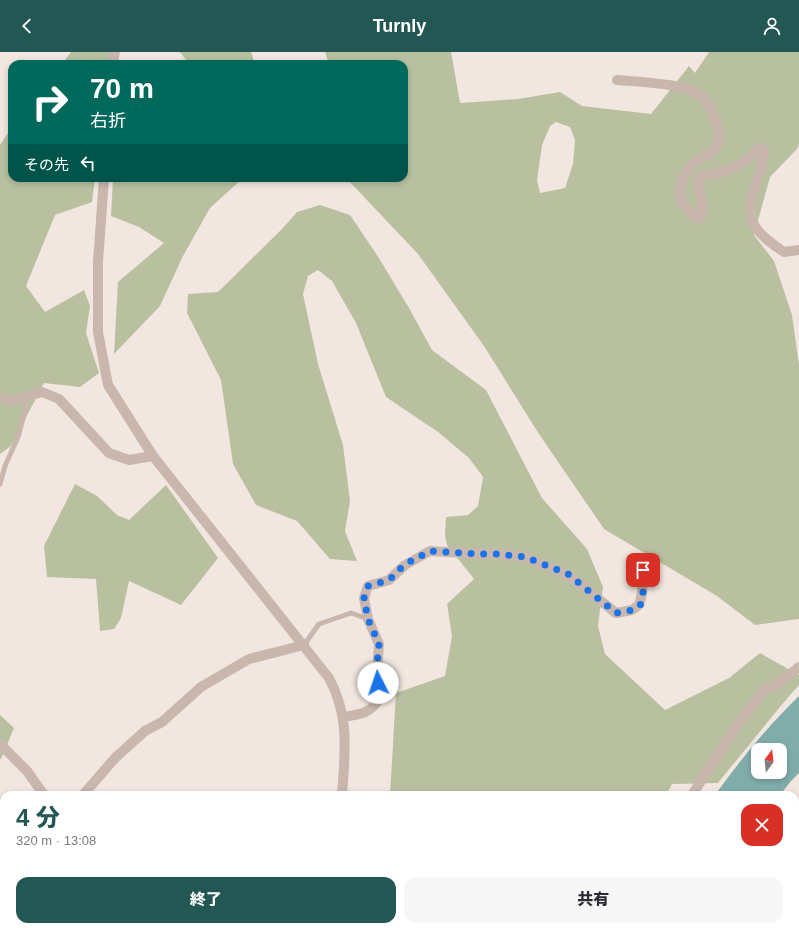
<!DOCTYPE html>
<html lang="ja">
<head>
<meta charset="utf-8">
<style>
  body { margin:0; font-family:Arial,"Noto Sans JP",sans-serif; background:#f7f7f7; color:#2b2b33; height:100vh; display:flex; flex-direction:column; font-size:15px; white-space:nowrap }
  * { box-sizing:border-box; margin:0 }
  p { font-size:13px; color:#7c7c81 }
  .icon { flex:none; width:22px; height:22px; fill:none; stroke:currentColor; stroke-width:2; stroke-linecap:round; stroke-linejoin:round }
  .map { position:relative; flex:1; overflow:hidden }
  .drawer { position:absolute; left:0px; top:739px; width:799px; height:140px; display:flex; flex-direction:column; background:#fff; border-radius:12px 12px 0 0; box-shadow:0 2px 6px #0003 }
  .drawer>* { flex:none }
  .banner { position:absolute; left:8px; top:8px; width:400px; height:122px; border-radius:12px; box-shadow:0 2px 6px #0003; background:#00695c; color:#fff; overflow:hidden }
  .needle { width:26px; rotate:15deg }
  .fabs { position:absolute; left:751px; top:691px; display:grid; gap:8px }
  .fabs a { display:grid; place-items:center; width:36px; height:36px; border-radius:8px; background:#fff; box-shadow:0 2px 6px #0003; font-size:20px }
  .pin { position:absolute; display:grid; place-items:center; width:34px; height:34px; color:#fff; margin:-17px; border-radius:8px; box-shadow:0 2px 6px #0006 }
  .me { position:absolute; width:44px; margin:-22px; rotate:356deg; stroke-linejoin:round; filter:drop-shadow(0 0 3px #0008) }
  .turn { display:flex; align-items:center; gap:14px; height:84px; padding:0 16px; font-size:18px }
  .turn .icon { width:52px; height:52px; stroke-width:2.5 }
  .turn b { display:block; font-size:28px; line-height:34px }
  .then { display:flex; align-items:center; height:38px; padding:0 16px; background:#0003; gap:8px; font-size:15px }
  .round { display:grid; place-items:center; flex:none; width:42px; height:42px; border-radius:12px; background:#f7f7f7 }
  .overview { display:flex; align-items:center; justify-content:space-between; height:68px; padding:0 16px }
  h1 { font-size:24px; font-weight:800; line-height:30px; color:#225754 }
  .button { display:flex; gap:8px; margin-top:auto; padding:8px 16px }
  .button a { flex:1; height:46px; border-radius:12px; background:#225754; color:#fff; font-size:16px; font-weight:800; line-height:46px; text-align:center }
  .button a+a { background:#f7f7f7; color:#2b2b33 }
  header { display:flex; justify-content:space-between; align-items:center; height:52px; padding:0 16px; background:#225754; color:#fff; font-size:18px; font-weight:800 }
  .map>svg:first-child { display:block }
  .green { fill:#b9c0a0; fill-rule:evenodd }
  .water { fill:#80adaa; fill-rule:evenodd }
  .lines { fill:none; stroke-linecap:round; stroke-linejoin:round }
  .service { stroke:#c9b6ac; stroke-width:5 }
  .minor { stroke:#c9b6ac; stroke-width:10 }
  .tertiary { stroke:#c9b6ac; stroke-width:10 }
  .route { stroke:#1a73e8; stroke-width:7; stroke-dasharray:0 12.6 }
</style>
</head>
<body>
<header><svg class="icon" aria-label="back" viewBox="0 0 24 24"><path d="M15 5l-7 7 7 7"/></svg>Turnly<svg class="icon" aria-label="person" viewBox="0 0 24 24"><circle cx="12" cy="8" r="4"/><path d="M4 21q1-7 8-7t8 7"/></svg></header>
<div class="map">
<svg width="799" height="879" viewBox="0 0 799 879">
  <rect width="100%" height="100%" fill="#f2e7e0"/>
  <g class="green">
    <path d="M 71,0 L 111,0 L 110,12 L 62,12 Z"/>
    <path d="M 180,0 L 251,0 L 255,12 L 189,12 Z"/>
    <path d="M 325,0 L 451,0 L 460,51 L 518,47 L 560,40 L 582,54 L 651,62 L 689,14 L 695,21 L 709,0 L 799,0 L 799,92 L 797,97 L 770,125 L 754,183 L 774,209 L 792,263 L 799,313 L 799,567 L 755,573 L 717,544 L 604,477 L 539,382 L 484,294 L 418,202 L 346,126 L 404,126 L 404,12 L 329,12 ZM 556,70 L 570,75 L 575,88 L 573,112 L 565,136 L 540,141 L 537,128 L 542,93 L 550,74 Z"/>
    <path d="M 12,75 L 12,126 L 95,126 L 92,150 L 55,163 L 26,234 L 45,260 L 84,238 L 90,254 L 86,281 L 99,321 L 80,335 L 44,331 L 11,394 L 0,402 L 0,93 Z"/>
    <path d="M 113,126 L 243,126 L 210,156 L 183,204 L 160,254 L 114,302 L 118,230 L 164,191 L 139,175 L 111,164 Z"/>
    <path d="M 320,153 L 350,163 L 377,203 L 409,256 L 432,298 L 486,338 L 542,446 L 587,497 L 603,535 L 598,574 L 605,602 L 665,658 L 729,626 L 760,601 L 799,623 L 799,633 L 784,650 L 718,731 L 672,732 L 666,743 L 390,743 L 396,641 L 445,624 L 452,584 L 447,552 L 474,527 L 447,493 L 445,484 L 446,465 L 468,463 L 478,454 L 483,425 L 469,406 L 438,380 L 386,345 L 356,271 L 332,229 L 318,218 L 308,224 L 303,242 L 318,312 L 343,393 L 350,449 L 345,479 L 357,509 L 330,507 L 297,469 L 256,453 L 233,412 L 221,328 L 187,261 L 188,242 L 218,240 L 282,177 L 297,160 Z"/>
    <path d="M 75,432 L 97,444 L 117,463 L 129,468 L 166,433 L 218,506 L 181,553 L 129,529 L 121,566 L 114,577 L 100,579 L 96,527 L 47,525 L 44,494 Z"/>
    <path d="M 0,663 L 14,676 L 1,707 L 0,707 Z"/>
    <path d="M 0,806 L 4,810 L 4,875 L 131,875 L 128,879 L 0,879 Z"/>
    <path d="M 230,875 L 353,875 L 355,879 L 220,879 Z"/>
    <path d="M 457,875 L 606,875 L 605,879 L 459,879 Z"/>
  </g>
  <g class="water">
    <path d="M 799,644 L 799,721 L 791,729 L 780,743 L 715,743 C 740,708 768,674 799,644 ZM 758,698 L 780,698 L 780,720 L 758,720 Z"/>
    <path d="M 637,875 L 697,875 L 695,879 L 635,879 Z"/>
  </g>
  <g class="lines">
    <g class="service">
      <path d="M 0,432 L 5,414 L 18,385 L 29,344"/>
      <path d="M 304,593 L 319,572 L 351,561 L 368,567"/>
    </g>
    <g class="minor">
      <path d="M 617,28 C 639,30 691,31 705,47 C 709,52 712,60 714,66 C 720,78 721,87 714,98 C 711,102 705,104 701,106 C 685,115 680,129 679,146 L 695,166 L 699,167 L 703,158 L 699,137 L 700,124 C 725,121 743,115 759,96 L 764,98 C 764,108 761,116 758,125 C 755,135 748,154 751,165 C 755,181 771,191 784,200 L 799,198"/>
      <path d="M 0,345 L 11,349 L 42,340 L 59,347 L 109,401 L 129,408 L 153,404"/>
      <path d="M 343,665 C 360,662 371,662 380,645 L 377,621 L 379,592 L 368,567 L 364,546 L 368,534 L 389,528 L 405,513 L 430,499 L 480,502 L 498,502 L 525,505 L 568,523 L 616,561 L 632,558 L 639,553 C 644,539 643,525 642,510"/>
      <path d="M 0,692 L 27,719 L 44,743"/>
      <path d="M 83,743 L 115,706 L 145,679 L 162,670 L 201,635 L 249,607 L 304,593"/>
      <path d="M 692,743 L 738,672 L 764,638 L 776,633 L 799,615"/>
      <path d="M 445,879 L 446,875"/>
      <path d="M 613,879 L 614,875"/>
    </g>
    <g class="tertiary">
      <path d="M 113,12 L 115,0"/>
      <path d="M 104,126 L 98,210 L 98,280 L 108,333 L 153,404 L 329,626 C 350,665 345,700 342,743"/>
      <path d="M 367,875 L 369,879"/>
    </g>
  </g>
  <g class="lines">
    <path class="route" d="M 378,631 L 377,613 L 379,592 L 368,567 L 364,546 L 368,534 L 389,528 L 404,513 L 430,499 L 480,502 L 498,502 L 525,505 L 568,522 L 616,561 L 632,558 L 640,554 L 643,542 L 643,518"/>
  </g>
</svg>
<div class="fabs">
<a><svg class="needle" viewBox="-14 -14 28 28"><path d="M0-13l5 13h-10z" fill="#e53935"/><path d="M0 13l5-13h-10z" fill="#7c7c81"/></svg></a>
</div>
<div class="pin" style="left:643px;top:518px;background:#d93025"><svg class="icon" aria-label="arrive" viewBox="0 0 24 24"><path d="M6 21V4h12l-3 4 3 4H6"/></svg></div>
<svg class="me" style="left:378px;top:631px" viewBox="-20 -20 40 40"><circle r="19" fill="#fff"/><path d="M0-13L10 11 0 6-10 11z" fill="#1a73e8"/></svg>
<div class="banner">
<div class="turn"><svg class="icon" aria-label="right" viewBox="0 0 24 24"><path d="M7 20v-9h11M14 6l5 5-5 5"/></svg><div><b>70 m</b>右折</div></div>
<div class="then">その先<svg class="icon" aria-label="left" viewBox="0 0 24 24"><path d="M17 20v-9H6M10 6l-5 5 5 5"/></svg></div>
</div>
<section class="drawer">
<div class="overview"><div><h1>4 分</h1><p>320 m · 13:08</p></div><a class="round" style="background:#d93025;color:#fff"><svg class="icon" aria-label="close" viewBox="0 0 24 24"><path d="M6 6l12 12M18 6L6 18"/></svg></a></div>
<div class="button"><a>終了</a><a>共有</a></div>
</section>
</div>
</body>
</html>
